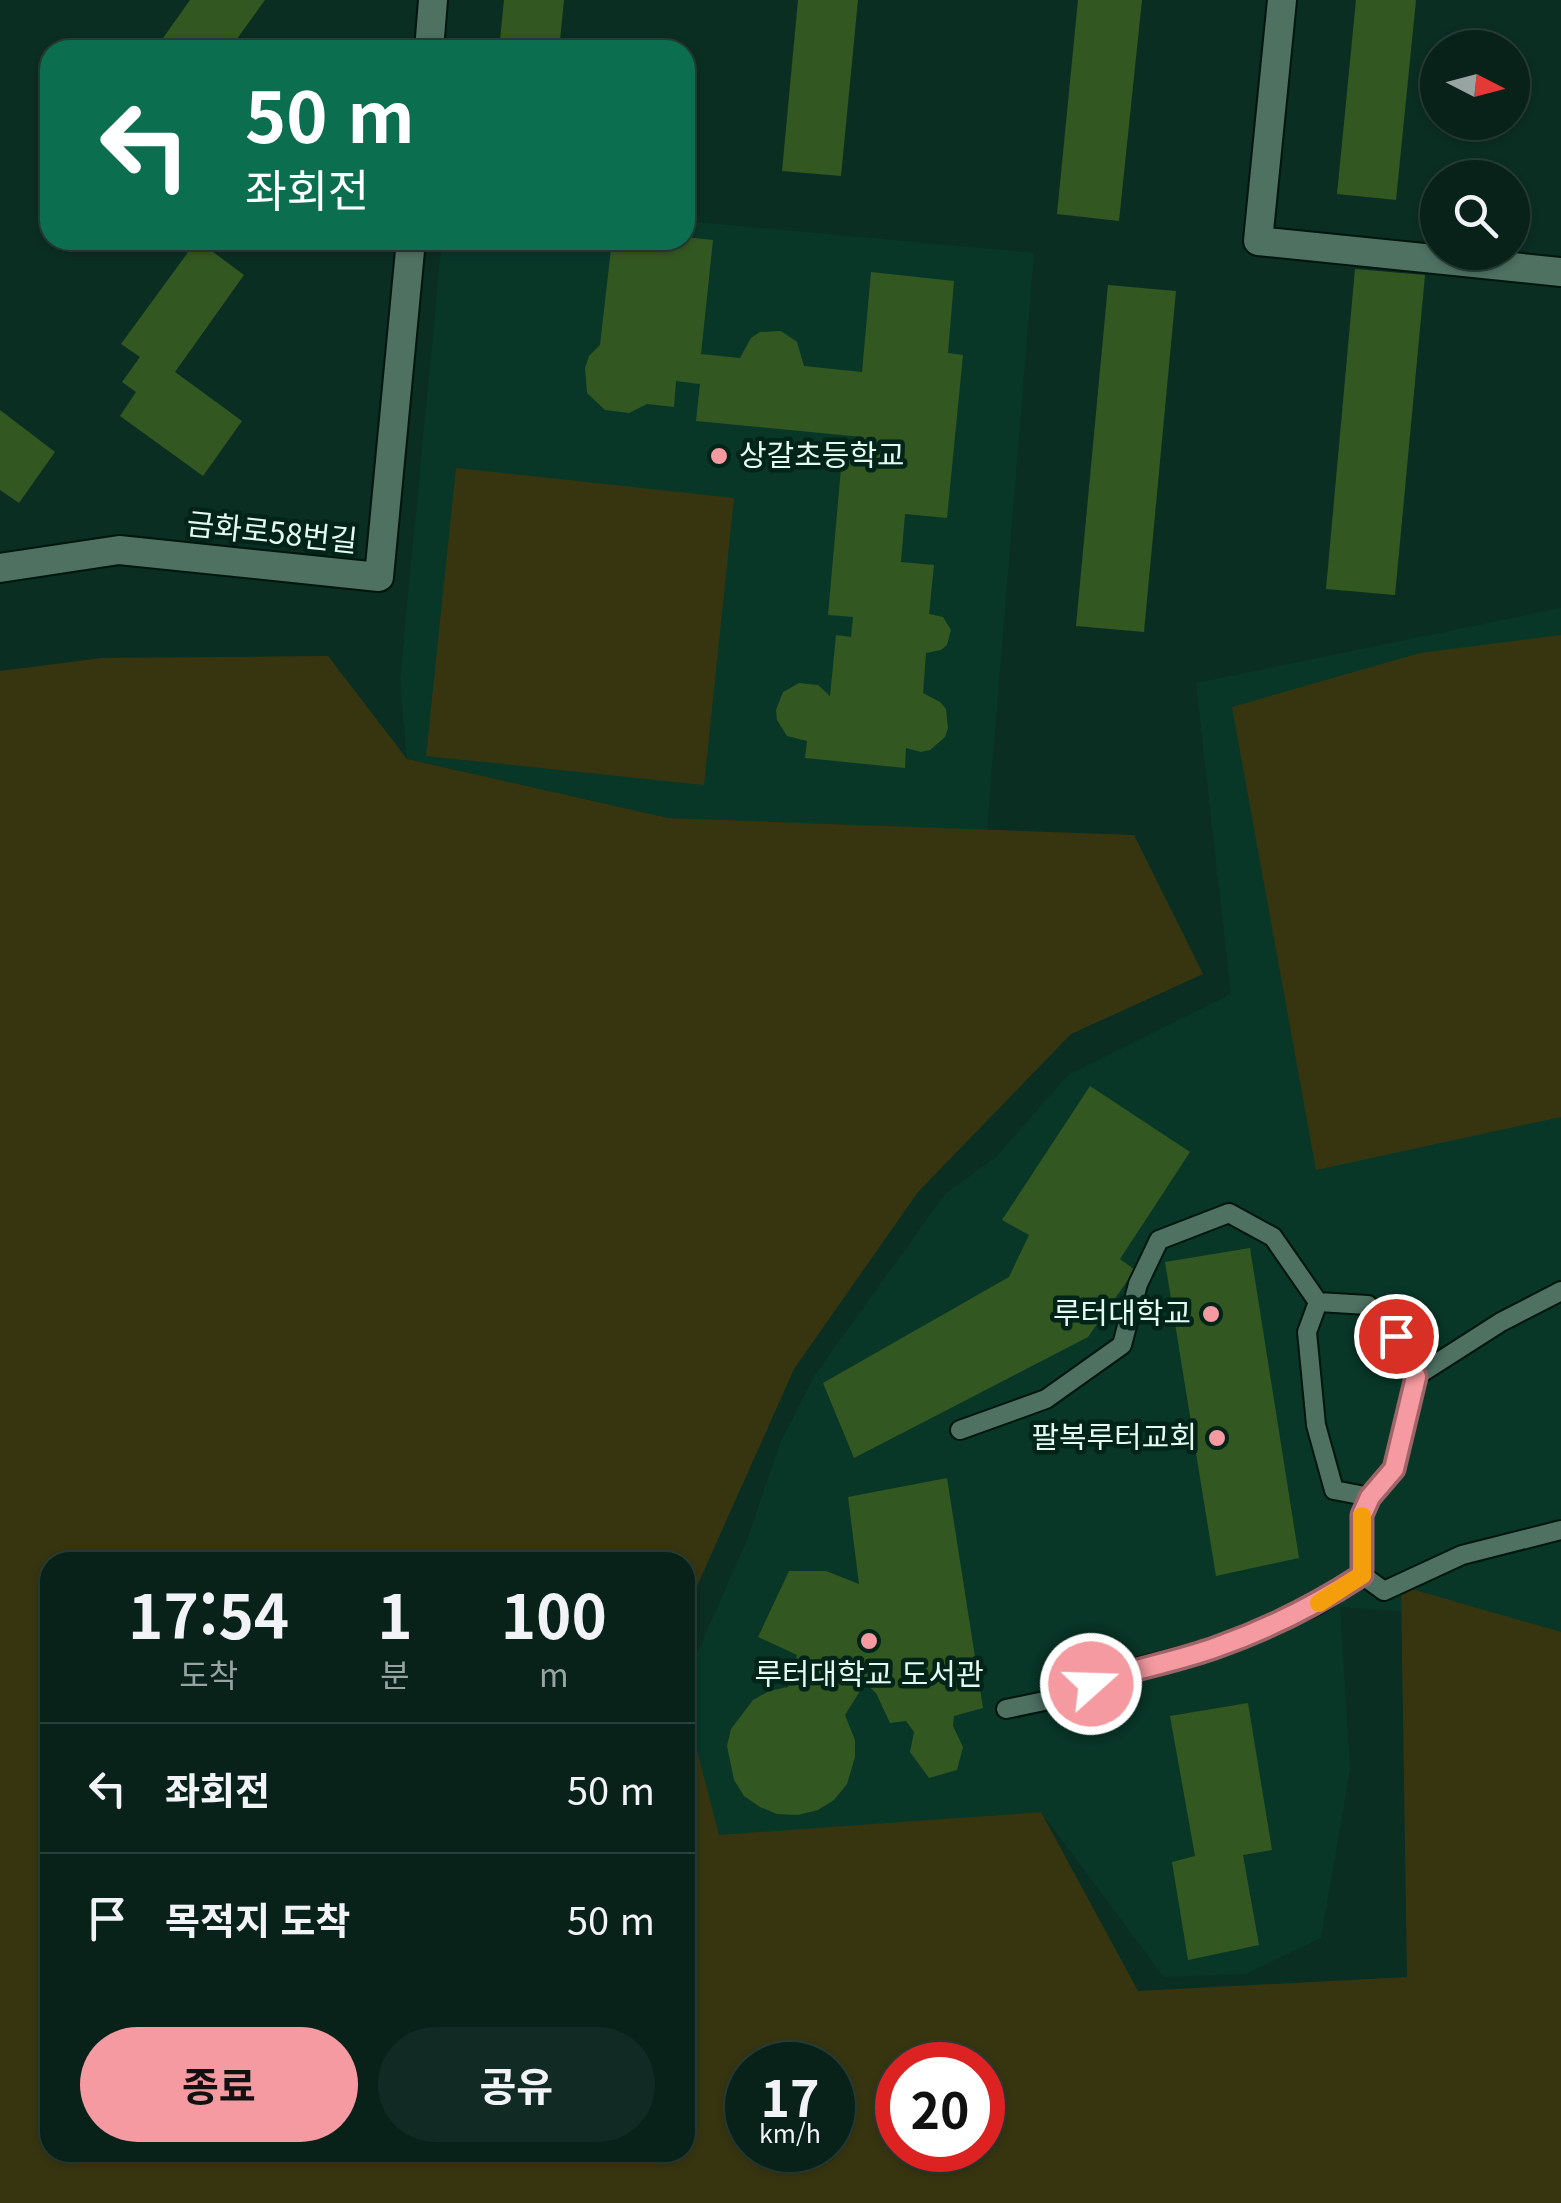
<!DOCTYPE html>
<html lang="ko">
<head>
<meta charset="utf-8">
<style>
  body { margin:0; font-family:Georgia,"Noto Sans KR",serif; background:#112a23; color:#f1f3f6; height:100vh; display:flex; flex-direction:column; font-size:38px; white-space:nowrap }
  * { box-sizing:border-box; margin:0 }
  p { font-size:32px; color:#98a4a2 }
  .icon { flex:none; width:55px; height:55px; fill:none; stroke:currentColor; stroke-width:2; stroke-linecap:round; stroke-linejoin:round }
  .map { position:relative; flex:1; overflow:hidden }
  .sheet { position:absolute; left:40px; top:1552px; width:655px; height:610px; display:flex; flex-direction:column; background:#08221a; border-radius:30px; box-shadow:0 2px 8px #0004,0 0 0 2px #293f39 }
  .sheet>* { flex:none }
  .top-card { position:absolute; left:40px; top:40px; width:655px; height:210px; border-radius:30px; box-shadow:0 2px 8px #0004,0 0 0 2px #293f39; background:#0b6e4f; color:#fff; overflow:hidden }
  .needle { width:65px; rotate:96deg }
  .controls { position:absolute; left:1420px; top:30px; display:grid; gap:20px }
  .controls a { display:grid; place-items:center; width:110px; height:110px; border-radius:50%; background:#08221a; box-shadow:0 2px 8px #0004,0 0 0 2px #293f39; font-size:50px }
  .speed { position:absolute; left:725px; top:2042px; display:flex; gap:20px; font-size:50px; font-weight:700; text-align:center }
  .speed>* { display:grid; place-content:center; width:130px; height:130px; border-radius:50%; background:#08221a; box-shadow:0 2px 8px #0004,0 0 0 2px #293f39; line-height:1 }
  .speed small { font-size:25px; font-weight:400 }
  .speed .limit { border:15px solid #d22; background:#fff; color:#111 }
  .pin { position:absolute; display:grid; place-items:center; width:85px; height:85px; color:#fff; margin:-42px; border:5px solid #fff; border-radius:50%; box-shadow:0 2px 10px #0007 }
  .me { position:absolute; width:110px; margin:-55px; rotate:70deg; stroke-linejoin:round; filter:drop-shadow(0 0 8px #0008) }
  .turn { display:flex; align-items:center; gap:35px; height:210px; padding:0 40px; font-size:45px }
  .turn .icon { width:130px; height:130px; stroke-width:2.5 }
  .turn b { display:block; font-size:70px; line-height:85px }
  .eta { display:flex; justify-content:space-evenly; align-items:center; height:170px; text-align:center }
  .eta b { font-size:60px; font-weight:700; line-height:70px }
  .primary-button { display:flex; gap:20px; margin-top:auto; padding:20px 40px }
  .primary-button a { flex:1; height:115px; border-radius:60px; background:#f49aa0; color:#111; font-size:40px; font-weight:700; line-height:115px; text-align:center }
  .primary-button a+a { background:#112a23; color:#f1f3f6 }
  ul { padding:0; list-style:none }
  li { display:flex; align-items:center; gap:30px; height:130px; padding:0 40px; border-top:2px solid #293f39 }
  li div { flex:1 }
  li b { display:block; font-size:38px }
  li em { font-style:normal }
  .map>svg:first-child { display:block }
  .built { fill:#083728 }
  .green { fill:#373510; fill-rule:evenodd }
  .building { fill:#335721 }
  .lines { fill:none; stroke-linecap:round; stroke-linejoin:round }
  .service-casing { stroke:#00150d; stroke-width:22 }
  .minor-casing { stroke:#00150d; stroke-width:32 }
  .service { stroke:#4e7162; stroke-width:18 }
  .minor { stroke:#4e7162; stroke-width:28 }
  .route-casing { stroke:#9f6468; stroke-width:25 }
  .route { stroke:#f49aa0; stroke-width:18 }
  .slow { stroke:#f59e0b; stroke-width:18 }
  .poi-dot { fill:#f49aa0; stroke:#012419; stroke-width:4 }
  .labels { text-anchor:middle; stroke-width:9; stroke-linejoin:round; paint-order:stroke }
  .poi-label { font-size:30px; fill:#e6f9f1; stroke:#012419; text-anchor:end }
  .street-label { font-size:30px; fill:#e6f9f1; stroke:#012419 }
</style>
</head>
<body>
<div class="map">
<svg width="1561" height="2203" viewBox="0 0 1561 2203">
  <rect width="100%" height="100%" fill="#0b2e22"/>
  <g class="built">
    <path d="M 685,221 L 1034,253 L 987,830 L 668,818 L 407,759 L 400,680 L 442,240 L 685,240 Z"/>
    <path d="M 1561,608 L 1561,1640 L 1424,1613 L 1340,1607 L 1350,1770 L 1321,1938 L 1245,1974 L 1164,1977 L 1041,1812 L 707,1839 L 692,1774 L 691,1667 L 747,1540 L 780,1443 L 815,1375 L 945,1194 L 996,1157 L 1068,1075 L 1231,994 L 1196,683 Z"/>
  </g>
  <g class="green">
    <path d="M 456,468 L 734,498 L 704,785 L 426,756 Z"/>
    <path d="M 1561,635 L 1561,1117 L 1316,1170 L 1232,707 L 1420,653 Z"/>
    <path d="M 328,656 L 407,759 L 668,818 L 1134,835 L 1203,974 L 1071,1034 L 918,1192 L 794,1369 L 685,1613 L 685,1562 L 50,1562 L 50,2152 L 685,2152 L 685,1704 L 719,1835 L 1041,1812 L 1138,1991 L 1407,1977 L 1401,1586 L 1561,1632 L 1561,2203 L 0,2203 L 0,671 L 102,658 ZM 748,2065 L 832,2065 L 832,2150 L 748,2150 ZM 898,2065 L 982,2065 L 982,2150 L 898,2150 Z"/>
  </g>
  <g class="building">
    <path d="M 190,0 L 265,0 L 229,50 L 173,50 L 161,41 Z"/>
    <path d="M 504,0 L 564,0 L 559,50 L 499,50 Z"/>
    <path d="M 798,0 L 858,0 L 841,176 L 782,171 Z"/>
    <path d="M 1078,0 L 1142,0 L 1119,221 L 1057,214 Z"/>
    <path d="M 1356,0 L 1416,0 L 1396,200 L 1337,194 Z"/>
    <path d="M 685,237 L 713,240 L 701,354 L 740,358 L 751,338 L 760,332 L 781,331 L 797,342 L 804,366 L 862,372 L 871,272 L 954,281 L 948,353 L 963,355 L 947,518 L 905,514 L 901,562 L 934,565 L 929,614 L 943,617 L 951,630 L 947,645 L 941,650 L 926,653 L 923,693 L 940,702 L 946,709 L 948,728 L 945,737 L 930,750 L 921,752 L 906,748 L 905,768 L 805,758 L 807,741 L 787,736 L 777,720 L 776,710 L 783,692 L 799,683 L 818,685 L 830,696 L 836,635 L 851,637 L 853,617 L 828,615 L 842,457 L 860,459 L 862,437 L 696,421 L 700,384 L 676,381 L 674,407 L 647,404 L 629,413 L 605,410 L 587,393 L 585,368 L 589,356 L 600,345 L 612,240 L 685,240 Z"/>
    <path d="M 197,240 L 244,275 L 175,372 L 242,421 L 203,476 L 120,416 L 136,392 L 122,382 L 140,357 L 121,344 Z"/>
    <path d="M 1355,269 L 1425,275 L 1395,595 L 1326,589 Z"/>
    <path d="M 1108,285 L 1176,291 L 1144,632 L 1076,626 Z"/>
    <path d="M 0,410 L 55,452 L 19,503 L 0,490 Z"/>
    <path d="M 1090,1086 L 1190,1152 L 1120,1259 L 1135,1270 L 1088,1337 L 854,1458 L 823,1383 L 1009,1277 L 1029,1235 L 1002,1220 Z"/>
    <path d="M 1250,1248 L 1299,1558 L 1216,1576 L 1165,1262 Z"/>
    <path d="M 947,1478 L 983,1708 L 954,1716 L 953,1726 L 963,1747 L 957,1770 L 929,1778 L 910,1752 L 914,1732 L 906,1721 L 890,1723 L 876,1693 L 865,1683 L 845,1715 L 855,1740 L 855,1757 L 847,1784 L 834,1800 L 818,1810 L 798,1815 L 777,1814 L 760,1807 L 744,1796 L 734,1780 L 727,1746 L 731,1729 L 753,1700 L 769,1691 L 788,1687 L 797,1655 L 758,1637 L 789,1571 L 826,1571 L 859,1584 L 848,1497 Z"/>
    <path d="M 1248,1703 L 1272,1850 L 1243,1855 L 1259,1945 L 1188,1960 L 1172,1862 L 1195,1856 L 1170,1716 Z"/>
  </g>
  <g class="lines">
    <g class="service-casing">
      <g id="service">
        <path d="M 1318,1302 L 1307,1332 L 1316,1425 L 1334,1490 L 1370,1497"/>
        <path d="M 1415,1377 L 1394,1469 L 1370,1497 L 1362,1515 L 1362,1575 L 1384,1591 L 1462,1555 L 1561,1530"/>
        <path d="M 960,1430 L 1046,1399 L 1122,1345 L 1138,1284 L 1159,1240 L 1229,1213 L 1273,1237 L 1318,1302 L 1368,1305 L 1396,1336 L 1415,1377 L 1501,1322 L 1561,1291"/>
        <path d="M 1006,1709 L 1054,1699 L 1128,1670 L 1215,1648 L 1317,1605 L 1362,1575"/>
      </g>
    </g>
    <g class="minor-casing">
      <g id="minor">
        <path d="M 1282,0 L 1258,241 L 1561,272"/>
        <path d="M 429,50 L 433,0"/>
        <path d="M 0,568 L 119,550 L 379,577 L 411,240"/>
      </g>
    </g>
    <use href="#service" class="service"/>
    <use href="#minor" class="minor"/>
  </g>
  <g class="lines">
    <g class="route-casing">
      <path id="route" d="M 1091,1684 C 1132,1669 1176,1662 1217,1647 C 1268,1629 1316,1605 1362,1575 L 1362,1515 L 1370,1497 L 1394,1469 L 1416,1377 L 1396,1336"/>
    </g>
    <use href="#route" class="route"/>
    <path class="slow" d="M 1319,1603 L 1362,1575 L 1362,1516"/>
  </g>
  <g class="poi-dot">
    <circle cx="719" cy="456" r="10"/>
    <circle cx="1211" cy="1314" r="10"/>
    <circle cx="1217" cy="1438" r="10"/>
    <circle cx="869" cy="1641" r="10"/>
  </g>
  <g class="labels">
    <g class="poi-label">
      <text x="739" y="466" text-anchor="start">상갈초등학교</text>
      <text x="1191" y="1324">루터대학교</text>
      <text x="1197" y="1448">팔복루터교회</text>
      <text x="869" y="1685" text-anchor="middle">루터대학교 도서관</text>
    </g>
    <g class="street-label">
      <text transform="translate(272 533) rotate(6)" y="10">금화로58번길</text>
    </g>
  </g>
</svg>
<div class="controls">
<a><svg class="needle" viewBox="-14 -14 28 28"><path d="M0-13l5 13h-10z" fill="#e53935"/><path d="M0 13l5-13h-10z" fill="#98a4a2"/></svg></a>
<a><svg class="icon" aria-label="search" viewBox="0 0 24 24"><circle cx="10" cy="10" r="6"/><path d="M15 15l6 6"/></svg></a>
</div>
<div class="speed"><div>17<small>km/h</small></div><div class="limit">20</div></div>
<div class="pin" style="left:1396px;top:1336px;background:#d93025"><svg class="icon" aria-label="arrive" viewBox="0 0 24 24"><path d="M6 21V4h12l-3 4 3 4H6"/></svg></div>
<svg class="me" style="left:1091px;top:1684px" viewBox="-20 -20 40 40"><circle r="17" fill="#f49aa0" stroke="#fff" stroke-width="3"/><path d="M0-11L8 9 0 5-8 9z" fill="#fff"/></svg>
<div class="top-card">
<div class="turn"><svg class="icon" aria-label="left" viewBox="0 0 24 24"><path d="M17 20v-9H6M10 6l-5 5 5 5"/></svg><div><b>50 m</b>좌회전</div></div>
</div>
<section class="sheet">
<div class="eta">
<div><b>17:54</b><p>도착</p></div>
<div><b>1</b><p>분</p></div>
<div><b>100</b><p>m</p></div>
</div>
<ul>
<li><svg class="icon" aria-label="left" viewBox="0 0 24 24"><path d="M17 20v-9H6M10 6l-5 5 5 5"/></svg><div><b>좌회전</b></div><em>50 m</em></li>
<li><svg class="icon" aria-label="arrive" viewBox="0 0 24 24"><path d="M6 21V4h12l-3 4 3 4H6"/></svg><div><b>목적지 도착</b></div><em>50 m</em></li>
</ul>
<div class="primary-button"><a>종료</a><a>공유</a></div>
</section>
</div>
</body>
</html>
